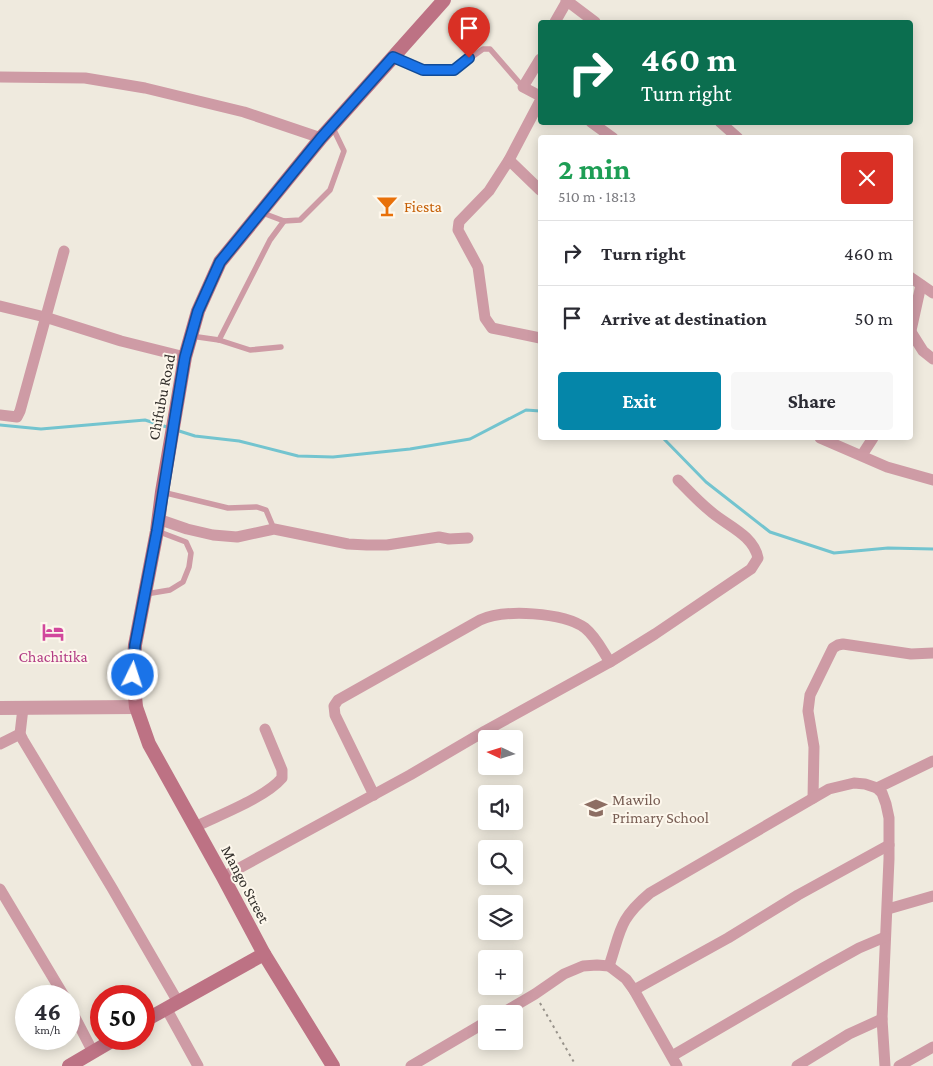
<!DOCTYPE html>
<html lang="en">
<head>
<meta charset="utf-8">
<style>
  body { margin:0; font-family:"Crimson Pro",serif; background:#f7f7f7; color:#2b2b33; height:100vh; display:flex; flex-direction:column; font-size:19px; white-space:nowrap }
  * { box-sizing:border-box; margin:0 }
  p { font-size:16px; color:#7c7c81 }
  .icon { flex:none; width:28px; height:28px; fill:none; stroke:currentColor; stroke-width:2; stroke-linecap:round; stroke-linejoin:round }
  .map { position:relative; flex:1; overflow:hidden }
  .drawer { position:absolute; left:538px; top:135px; width:375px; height:305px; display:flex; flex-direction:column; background:#fff; border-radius:5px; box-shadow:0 2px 12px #0003 }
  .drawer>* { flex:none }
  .guide { position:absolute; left:538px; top:20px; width:375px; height:105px; border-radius:5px; box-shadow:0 2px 12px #0003; background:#0b6e4f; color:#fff; overflow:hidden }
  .needle { width:32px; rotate:274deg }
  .fabs { position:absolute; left:478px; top:730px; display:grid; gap:10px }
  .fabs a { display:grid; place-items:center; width:45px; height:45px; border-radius:5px; background:#fff; box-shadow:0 2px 12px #0003; font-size:25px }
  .speed { position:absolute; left:15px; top:985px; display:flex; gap:10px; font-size:25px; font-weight:700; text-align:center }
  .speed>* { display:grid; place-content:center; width:65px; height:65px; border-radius:50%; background:#fff; box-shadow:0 2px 12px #0003; line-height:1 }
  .speed small { font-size:12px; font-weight:400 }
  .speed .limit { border:8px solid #d22; background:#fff; color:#111 }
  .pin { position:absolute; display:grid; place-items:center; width:42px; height:42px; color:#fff; margin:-51px -21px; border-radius:50% 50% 50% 0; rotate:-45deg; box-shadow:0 0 5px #0007 }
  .pin .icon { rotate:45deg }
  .me { position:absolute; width:55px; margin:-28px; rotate:4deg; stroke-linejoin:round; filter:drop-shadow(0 0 4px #0008) }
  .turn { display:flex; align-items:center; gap:18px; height:105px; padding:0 20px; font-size:22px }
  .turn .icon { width:65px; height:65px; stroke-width:2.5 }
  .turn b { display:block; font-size:35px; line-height:42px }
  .round { display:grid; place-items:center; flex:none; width:52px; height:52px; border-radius:5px; background:#f7f7f7 }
  .head { display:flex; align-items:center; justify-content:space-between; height:85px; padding:0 20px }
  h1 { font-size:30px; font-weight:700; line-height:38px; color:#1e9e55 }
  .button { display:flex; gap:10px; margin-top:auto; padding:10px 20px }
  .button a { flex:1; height:58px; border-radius:5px; background:#0586a9; color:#fff; font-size:20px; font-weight:700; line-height:58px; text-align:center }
  .button a+a { background:#f7f7f7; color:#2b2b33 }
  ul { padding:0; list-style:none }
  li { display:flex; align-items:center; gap:15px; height:65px; padding:0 20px; border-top:1px solid #e1e1e2 }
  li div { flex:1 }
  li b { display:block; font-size:19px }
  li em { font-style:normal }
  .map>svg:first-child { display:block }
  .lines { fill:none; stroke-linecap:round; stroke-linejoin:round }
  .stream { stroke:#73c4cf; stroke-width:3 }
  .path { stroke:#97928a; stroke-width:2; stroke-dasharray:2.5 4; stroke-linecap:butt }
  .service { stroke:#ce9ba5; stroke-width:5.5 }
  .minor { stroke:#ce9ba5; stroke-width:11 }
  .tertiary { stroke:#ce9ba5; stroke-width:14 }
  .secondary { stroke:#bd7284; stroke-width:14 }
  .route-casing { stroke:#114b97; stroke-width:12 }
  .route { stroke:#1a73e8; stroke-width:9 }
  .labels { text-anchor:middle; stroke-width:4; stroke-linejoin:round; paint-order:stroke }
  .food-label { font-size:16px; fill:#c56008; stroke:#fdf7ec; text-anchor:start }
  .street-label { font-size:16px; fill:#33302c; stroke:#fdf7ec }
  .hotel-label { font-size:16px; fill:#b23c85; stroke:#fdf7ec }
  .education-label { font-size:16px; fill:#785e54; stroke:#fdf7ec; text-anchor:start }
</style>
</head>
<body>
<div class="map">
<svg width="933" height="1066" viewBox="0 0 933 1066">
  <rect width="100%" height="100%" fill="#efeade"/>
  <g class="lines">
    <g class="stream">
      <path d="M 0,425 L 41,429 L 145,420 L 170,428"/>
      <path d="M 176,430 L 195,436 L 239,441 L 298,456 L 333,457 L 410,449 L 470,439 L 526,410 L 540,411"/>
      <path d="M 663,438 L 706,482 L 770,532 L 834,553 L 888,548 L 933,549"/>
    </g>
    <path class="path" d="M 540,1003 L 575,1064"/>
    <g class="service">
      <path d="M 393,57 L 423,70 L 454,70 L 483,49 L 490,49 L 523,87"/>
      <path d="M 260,212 L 284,221 L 300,220 L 330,190 L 344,151 L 332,126"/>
      <path d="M 191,336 L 219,340 L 250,350 L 281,347"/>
      <path d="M 219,340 L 270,240 L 284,221"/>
      <path d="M 162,492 L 228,508 L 257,507 L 266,510 L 274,529"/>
      <path d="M 146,594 L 170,590 L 183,582 L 189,567 L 191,553 L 186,542 L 157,531"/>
    </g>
    <g class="minor">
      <path d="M 566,0 L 595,22"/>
      <path d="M 555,22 L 567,1"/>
      <path d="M 540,59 L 523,87 L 540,96"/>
      <path d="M 0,77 L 85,78 L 145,88 L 244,112 L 321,138"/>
      <path d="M 540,101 L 509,160 L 489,191 L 459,222 L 458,230 L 478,267 L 485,318 L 492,328 L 540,338"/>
      <path d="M 591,122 L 613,138"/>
      <path d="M 720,122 L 738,138"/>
      <path d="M 509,160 L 540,190"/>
      <path d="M 910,277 L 933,293"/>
      <path d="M 0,306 L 45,317 L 121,341 L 185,357"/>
      <path d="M 911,332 L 923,351 L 933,359"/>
      <path d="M 910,335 L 921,285"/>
      <path d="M 0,415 L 17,417 L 20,411 L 64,251"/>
      <path d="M 820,438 L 887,467 L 933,480"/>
      <path d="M 862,455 L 873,438"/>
      <path d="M 158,519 L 187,529 L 213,535 L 237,537 L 274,529 L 348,544 L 367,545 L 387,545 L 439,537 L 449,539 L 468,538"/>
      <path d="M 23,708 L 20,734 L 23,740 L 112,888 L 178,1002"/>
      <path d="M 0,744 L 20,734"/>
      <path d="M 877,788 L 933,761"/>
      <path d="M 374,795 L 335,715 L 334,706 L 338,700 L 480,620 C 504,609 563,612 585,628 C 596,637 602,650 610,662"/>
      <path d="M 813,798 L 814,747 L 808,711 L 810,695 L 833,648 L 838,645 L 843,644 L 911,654 L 933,653"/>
      <path d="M 195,827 C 219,815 265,798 282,778 L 282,770 L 265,729"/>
      <path d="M 223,877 L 410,775 L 485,731 L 610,662 L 655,634 L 751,569 L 758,558 C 753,534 725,525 709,510 C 698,501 688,490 678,480"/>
      <path d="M 0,889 L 64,996"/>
      <path d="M 888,909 L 933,896"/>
      <path d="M 609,966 C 621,931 618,920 650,893 L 829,789 L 854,783 L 865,784 L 877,788 L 882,793 L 886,804 L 889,818 L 889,859 L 882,1019 L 885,1066"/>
      <path d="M 634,990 L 728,938 L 798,895 L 889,845"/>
      <path d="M 69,1006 L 93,1052"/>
      <path d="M 166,1008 L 198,1066"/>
      <path d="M 501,1014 L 535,994 L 564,974 L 583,966 L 597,965 L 609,966 L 626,979 L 634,990 L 677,1066"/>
      <path d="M 672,1056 L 823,968 L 859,948 L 885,937"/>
      <path d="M 411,1066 L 486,1022"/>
      <path d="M 797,1066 L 849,1034 L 882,1019"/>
      <path d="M 899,1066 L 933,1047"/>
    </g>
    <path class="tertiary" d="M 0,708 L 136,707"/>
    <g class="secondary">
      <path d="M 264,954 L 333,1066"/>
      <path d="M 144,1021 L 264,954 L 223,877 L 149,744 L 136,707 L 133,675 L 135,645 L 157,531 L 162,492 L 185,357 L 198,311 L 220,262 L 321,138 L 444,0"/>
      <path d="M 69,1066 L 115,1039"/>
    </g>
  </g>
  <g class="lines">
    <g class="route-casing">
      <path id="route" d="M 133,675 L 135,645 L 157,531 L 176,411 L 185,357 L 198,311 L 220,262 L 321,138 L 393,57 L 423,70 L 454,70 L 469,58"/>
    </g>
    <use href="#route" class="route"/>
  </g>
  <defs>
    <g id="bar-bare" transform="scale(1.725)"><path d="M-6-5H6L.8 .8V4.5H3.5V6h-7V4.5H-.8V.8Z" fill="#e8710a" stroke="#fdf7ec" stroke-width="2.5" paint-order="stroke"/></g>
    <g id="hotel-bare" transform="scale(1.725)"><path d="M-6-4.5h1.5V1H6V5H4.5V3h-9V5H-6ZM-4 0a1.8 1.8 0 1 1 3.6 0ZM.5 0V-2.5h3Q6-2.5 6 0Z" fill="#d1479c" stroke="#fdf7ec" stroke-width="2.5" paint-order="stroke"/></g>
    <g id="school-bare" transform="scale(1.725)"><path d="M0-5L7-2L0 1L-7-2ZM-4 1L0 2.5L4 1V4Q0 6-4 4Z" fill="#8d6e63" stroke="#fdf7ec" stroke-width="2.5" paint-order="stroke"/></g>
  </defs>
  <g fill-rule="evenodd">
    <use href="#bar-bare" x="387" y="206"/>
    <use href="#hotel-bare" x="53" y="632"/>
    <use href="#school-bare" x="596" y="808"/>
  </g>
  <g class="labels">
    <g class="food-label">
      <text x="404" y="212">Fiesta</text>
    </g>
    <g class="street-label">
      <text transform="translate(161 397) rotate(-79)" y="6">Chifubu Road</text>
      <text transform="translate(246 884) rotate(62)" y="6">Mango Street</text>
    </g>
    <g class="hotel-label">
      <text x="53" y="662">Chachitika</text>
    </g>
    <g class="education-label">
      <text x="612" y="805">Mawilo<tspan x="612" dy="18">Primary School</tspan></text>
    </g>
  </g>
</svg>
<div class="fabs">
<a><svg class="needle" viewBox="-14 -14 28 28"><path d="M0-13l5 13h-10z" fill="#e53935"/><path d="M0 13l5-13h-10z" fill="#7c7c81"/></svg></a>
<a><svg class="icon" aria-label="sound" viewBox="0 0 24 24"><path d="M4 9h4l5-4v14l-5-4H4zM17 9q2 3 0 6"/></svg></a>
<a><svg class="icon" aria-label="search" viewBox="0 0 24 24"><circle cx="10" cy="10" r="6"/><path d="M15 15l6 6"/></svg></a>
<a><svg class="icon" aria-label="layers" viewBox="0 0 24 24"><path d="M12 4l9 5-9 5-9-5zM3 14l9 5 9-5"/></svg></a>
<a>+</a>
<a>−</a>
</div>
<div class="speed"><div>46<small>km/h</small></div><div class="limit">50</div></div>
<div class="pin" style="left:469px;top:58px;background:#d93025"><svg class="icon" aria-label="arrive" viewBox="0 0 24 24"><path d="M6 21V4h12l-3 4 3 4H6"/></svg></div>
<svg class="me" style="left:133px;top:675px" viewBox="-20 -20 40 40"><circle r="17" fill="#1a73e8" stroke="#fff" stroke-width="3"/><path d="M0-11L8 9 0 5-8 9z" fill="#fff"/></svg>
<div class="guide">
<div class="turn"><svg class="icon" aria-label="right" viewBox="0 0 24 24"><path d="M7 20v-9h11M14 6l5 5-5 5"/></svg><div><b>460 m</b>Turn right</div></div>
</div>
<section class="drawer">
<div class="head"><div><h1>2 min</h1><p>510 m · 18:13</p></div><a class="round" style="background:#d93025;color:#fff"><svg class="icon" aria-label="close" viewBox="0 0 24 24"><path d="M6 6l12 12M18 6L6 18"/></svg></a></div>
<ul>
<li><svg class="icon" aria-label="right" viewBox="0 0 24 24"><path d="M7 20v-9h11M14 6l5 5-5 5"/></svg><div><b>Turn right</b></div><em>460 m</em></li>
<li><svg class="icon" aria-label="arrive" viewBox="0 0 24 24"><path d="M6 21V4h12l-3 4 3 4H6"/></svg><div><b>Arrive at destination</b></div><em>50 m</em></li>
</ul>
<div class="button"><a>Exit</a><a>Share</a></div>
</section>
</div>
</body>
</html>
